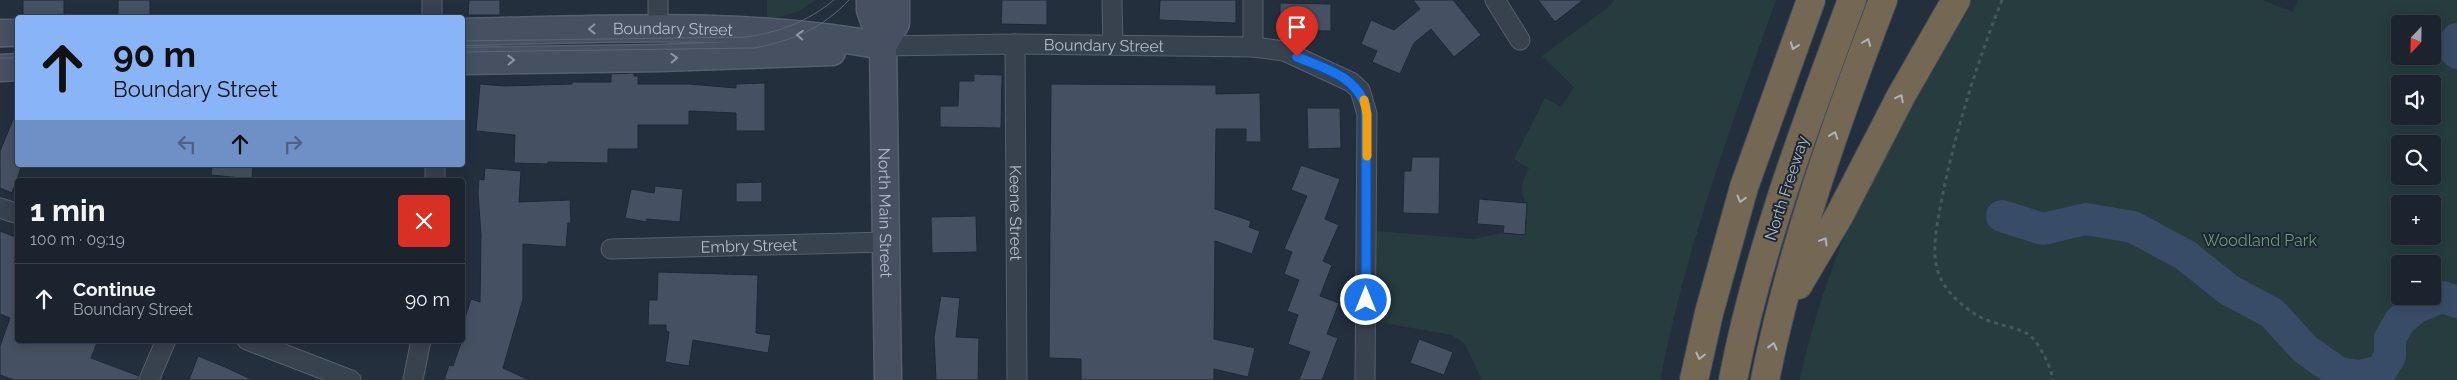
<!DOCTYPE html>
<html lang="en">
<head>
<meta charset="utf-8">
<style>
  body { margin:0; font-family:Raleway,sans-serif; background:#282f3a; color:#f1f3f6; height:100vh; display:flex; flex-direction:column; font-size:19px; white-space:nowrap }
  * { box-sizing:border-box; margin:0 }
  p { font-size:16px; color:#a0a4aa }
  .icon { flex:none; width:28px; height:28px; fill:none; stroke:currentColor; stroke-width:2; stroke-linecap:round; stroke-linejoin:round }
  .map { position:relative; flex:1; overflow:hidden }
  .panel { position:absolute; left:15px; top:178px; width:450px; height:165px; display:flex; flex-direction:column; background:#1b232e; border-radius:5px; box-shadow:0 2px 12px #0003,0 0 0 1px #39404a }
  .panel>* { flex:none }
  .guide { position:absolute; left:15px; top:15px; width:450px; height:152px; border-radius:5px; box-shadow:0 2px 12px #0003,0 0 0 1px #39404a; background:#8ab4f8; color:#111; overflow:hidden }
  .needle { width:32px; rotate:202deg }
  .buttons { position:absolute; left:2391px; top:15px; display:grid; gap:10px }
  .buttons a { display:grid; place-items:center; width:50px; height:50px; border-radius:5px; background:#1b232e; box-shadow:0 2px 12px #0003,0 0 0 1px #39404a; font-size:25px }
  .pin { position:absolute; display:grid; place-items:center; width:42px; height:42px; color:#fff; margin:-51px -21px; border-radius:50% 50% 50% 0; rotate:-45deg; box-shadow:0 0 5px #0007 }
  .pin .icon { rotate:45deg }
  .me { position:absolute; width:55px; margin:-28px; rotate:0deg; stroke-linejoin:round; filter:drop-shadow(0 0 4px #0008) }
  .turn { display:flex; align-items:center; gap:18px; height:105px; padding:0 15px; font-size:22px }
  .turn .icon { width:65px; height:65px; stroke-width:2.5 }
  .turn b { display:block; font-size:35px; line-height:42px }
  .lanes { display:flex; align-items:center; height:48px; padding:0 15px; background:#0003; justify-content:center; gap:25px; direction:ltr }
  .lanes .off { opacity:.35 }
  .round { display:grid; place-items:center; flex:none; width:52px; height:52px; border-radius:5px; background:#282f3a }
  .overview { display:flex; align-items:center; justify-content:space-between; height:85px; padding:0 15px }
  h1 { font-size:30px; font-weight:700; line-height:38px }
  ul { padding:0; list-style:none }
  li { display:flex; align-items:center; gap:15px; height:70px; padding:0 15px; border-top:1px solid #39404a }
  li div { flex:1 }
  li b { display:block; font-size:19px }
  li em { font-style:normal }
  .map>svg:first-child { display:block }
  .green { fill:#263c3f; fill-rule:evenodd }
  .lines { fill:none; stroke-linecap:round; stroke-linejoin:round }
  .river { stroke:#394c67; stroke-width:32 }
  .building { fill:#455162; stroke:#1f2835 }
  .minor-casing { stroke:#565f6c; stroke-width:21 }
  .secondary-casing { stroke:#565f6c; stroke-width:29 }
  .motorway-casing { stroke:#434c59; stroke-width:30 }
  .path { stroke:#44595c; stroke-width:3; stroke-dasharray:4 4; stroke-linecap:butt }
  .minor { stroke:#38414e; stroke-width:19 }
  .secondary { stroke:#465061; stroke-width:26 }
  .motorway { stroke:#746855; stroke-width:28 }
  .tram { stroke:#5a6575; stroke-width:1 }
  .oneway { stroke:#8e96a5 }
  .oneway2 { stroke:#aeb4bd }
  .route-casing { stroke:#114b97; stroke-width:12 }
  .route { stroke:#1a73e8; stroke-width:9 }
  .slow { stroke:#f59e0b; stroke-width:9 }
  .labels { text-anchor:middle; stroke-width:4; stroke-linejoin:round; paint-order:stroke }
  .street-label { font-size:16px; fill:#b4bcc9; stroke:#1d2633 }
  .park-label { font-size:16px; fill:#6b9a76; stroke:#1d2633 }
</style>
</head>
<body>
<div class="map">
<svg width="2457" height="380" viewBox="0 0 2457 380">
  <rect width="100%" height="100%" fill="#242f3e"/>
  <g class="green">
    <path d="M 767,0 L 816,0 L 799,11 L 767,21 Z"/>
    <path d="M 1614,0 L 1776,0 C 1731,126 1686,248 1660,380 L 1482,380 L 1465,344 L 1452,335 L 1378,322 L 1376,231 L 1474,239 L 1503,233 L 1525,235 L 1527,203 C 1518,192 1523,179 1529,168 L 1514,159 L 1545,98 L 1561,107 L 1574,87 L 1542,56 L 1610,6 Z"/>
    <path d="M 1968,0 L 2262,0 L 2293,12 L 2298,0 L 2457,0 L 2457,380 L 1800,380 C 1816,303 1845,229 1879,159 C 1905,104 1939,53 1968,0 ZM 2400,24 L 2432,24 L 2432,56 L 2400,56 ZM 2400,84 L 2432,84 L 2432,116 L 2400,116 ZM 2400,144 L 2432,144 L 2432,176 L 2400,176 ZM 2400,204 L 2432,204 L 2432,236 L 2400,236 ZM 2400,264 L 2432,264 L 2432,296 L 2400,296 Z"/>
  </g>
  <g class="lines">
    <g class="river">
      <path d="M 2457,39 L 2457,53"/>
      <path d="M 2002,216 L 2043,229 L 2086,219 L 2133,227 L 2185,255 L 2229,290 L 2272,313 L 2305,349 L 2339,373 L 2359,376 L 2381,371 L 2390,356 L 2390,338 L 2400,321 L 2416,307 L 2442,297 L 2457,302"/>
    </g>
  </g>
  <g class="building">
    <rect x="23" y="0" width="41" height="18"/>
    <rect x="118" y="0" width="32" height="15"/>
    <path d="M 469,0 L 500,0 L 500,15 L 468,15 Z"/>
    <path d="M 1002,0 L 1047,0 L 1047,25 L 1001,24 Z"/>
    <path d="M 1160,0 L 1236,0 L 1236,23 L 1159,20 Z"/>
    <path d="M 1413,0 L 1453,0 L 1481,35 L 1454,57 L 1431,29 L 1414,43 L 1400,74 L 1372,62 L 1377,51 L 1361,44 L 1371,20 L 1394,30 L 1420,9 Z"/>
    <path d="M 1538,0 L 1583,0 L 1555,22 Z"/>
    <path d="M 1280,3 L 1331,4 L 1331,31 L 1280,30 Z"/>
    <path d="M 634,73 L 634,76 L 638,76 L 638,84 L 689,84 L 736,88 L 736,84 L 765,83 L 765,131 L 736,131 L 736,113 L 689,111 L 689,125 L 638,125 L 638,149 L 608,149 L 608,163 L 548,162 L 548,164 L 514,163 L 515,135 L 476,131 L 480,84 L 504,86 L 572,84 L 572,82 L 611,82 L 611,74 Z"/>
    <path d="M 974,74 L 1002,75 L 1001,128 L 940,127 L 940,106 L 958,106 L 959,81 L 974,81 Z"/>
    <path d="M 1051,84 L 1216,85 L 1216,94 L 1260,93 L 1261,142 L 1246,142 L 1246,129 L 1216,129 L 1215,209 L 1251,221 L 1249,227 L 1260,231 L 1252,254 L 1215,241 L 1214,339 L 1255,348 L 1248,377 L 1214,369 L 1214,380 L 1081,380 L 1081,359 L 1049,358 Z"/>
    <path d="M 1307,108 L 1340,108 L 1341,148 L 1308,149 Z"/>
    <path d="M 17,110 L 18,165 L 22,165 L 12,193 L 0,188 L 0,151 Z"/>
    <path d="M 1412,157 L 1440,157 L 1439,214 L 1403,213 L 1404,171 L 1411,171 Z"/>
    <path d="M 212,165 L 253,165 L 252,179 L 211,175 Z"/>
    <path d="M 1301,165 L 1340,179 L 1325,219 L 1339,225 L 1323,261 L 1332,265 L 1320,296 L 1339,303 L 1327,334 L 1338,338 L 1322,380 L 1299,380 L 1310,352 L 1288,344 L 1298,315 L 1287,311 L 1299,280 L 1284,274 L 1292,252 L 1284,249 L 1307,196 L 1291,190 Z"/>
    <path d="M 485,168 L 521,171 L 519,202 L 570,200 L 571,223 L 568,223 L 566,247 L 523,244 L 523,299 L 503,368 L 529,380 L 444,380 L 449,365 L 453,366 L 462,340 L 462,328 L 471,299 L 480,302 L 481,235 L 478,193 L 479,179 L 484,180 Z"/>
    <path d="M 762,182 L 762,202 L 736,202 L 736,183 Z"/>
    <path d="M 655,186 L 683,189 L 680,222 L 647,219 L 646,222 L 625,218 L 631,189 L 654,193 Z"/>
    <path d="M 1479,199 L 1527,203 L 1525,235 L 1503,233 L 1504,226 L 1477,224 Z"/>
    <path d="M 976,216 L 977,252 L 932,253 L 931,217 Z"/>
    <path d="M 0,231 L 18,238 L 18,340 L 98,340 L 91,358 L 139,376 L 138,380 L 14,380 L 0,375 L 0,346 L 10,318 L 0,314 Z"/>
    <path d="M 658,272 L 758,275 L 756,333 L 771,335 L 768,353 L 693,340 L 689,366 L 665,362 L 669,332 L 666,331 L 666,325 L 648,325 L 649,300 L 657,300 Z"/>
    <path d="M 941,296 L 960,298 L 956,337 L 979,338 L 978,380 L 936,380 L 934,337 Z"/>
    <path d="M 1419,339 L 1453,352 L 1444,375 L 1410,363 Z"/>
    <path d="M 198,356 L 225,367 L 253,380 L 189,380 Z"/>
  </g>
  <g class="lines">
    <g class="minor-casing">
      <g id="minor">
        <path d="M 432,0 L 432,18"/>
        <path d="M 658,0 L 658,27"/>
        <path d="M 1112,0 L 1113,45"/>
        <path d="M 1495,0 L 1520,40"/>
        <path id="s1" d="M 1015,44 L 1017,380"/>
        <path id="s2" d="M 883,46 L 1015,44 L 1253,47 L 1284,51 L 1351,82 L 1360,90 L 1367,114 L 1365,380"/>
        <path d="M 1253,47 L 1253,0"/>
        <path d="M 435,165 L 435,180"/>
        <path d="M 0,208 L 18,214"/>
        <path id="s3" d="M 611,249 L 886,242"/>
        <path d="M 247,340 L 351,380"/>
        <path d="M 149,380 L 166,340"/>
        <path d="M 413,380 L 421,340"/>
      </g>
    </g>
    <g class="secondary-casing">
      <g id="secondary">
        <path id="s4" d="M 870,0 L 870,10 L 883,46 L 888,380"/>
        <path id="s5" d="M 462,32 C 603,29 744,20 883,46"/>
        <path d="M 0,33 L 18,33"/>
        <path d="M 883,46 L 896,23 L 896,0"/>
        <path d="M 462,61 L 660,58 L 832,52"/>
        <path d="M 0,68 L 18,67"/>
      </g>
    </g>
    <g class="motorway-casing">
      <g id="motorway">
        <path d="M 1798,285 L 1839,216 L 1901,96 L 1956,0"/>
        <path d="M 1694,380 L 1709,313 L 1744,187 L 1811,0"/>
        <path d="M 1733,380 C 1758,250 1806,124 1852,0"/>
        <path d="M 1765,380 C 1791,250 1836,123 1883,0"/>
      </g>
    </g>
    <path class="path" d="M 2002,0 C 1977,63 1957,126 1943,193 C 1939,214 1931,247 1937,268 C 1941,287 1959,304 1975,314 C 1991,325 2012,325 2028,334 C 2038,340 2052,369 2053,380"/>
    <use href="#minor" class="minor"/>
    <use href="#secondary" class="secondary"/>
    <use href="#motorway" class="motorway"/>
    <g class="tram">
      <path d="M 462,41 L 746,37 C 780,32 807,22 834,0"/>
      <path d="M 0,47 L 18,46"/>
      <path d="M 462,52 L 754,48 C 792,41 823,28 849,0"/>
      <path d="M 0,58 L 18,58"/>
    </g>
  </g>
  <defs><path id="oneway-chevron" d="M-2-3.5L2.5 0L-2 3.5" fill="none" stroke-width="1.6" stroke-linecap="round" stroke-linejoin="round" transform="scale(1.25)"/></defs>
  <g class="oneway">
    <use href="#oneway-chevron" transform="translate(592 29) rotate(179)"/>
    <use href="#oneway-chevron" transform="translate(800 35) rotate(-176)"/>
    <use href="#oneway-chevron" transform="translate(674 58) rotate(-2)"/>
    <use href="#oneway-chevron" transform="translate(511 60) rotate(-1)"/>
  </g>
  <g class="oneway2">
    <use href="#oneway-chevron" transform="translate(1867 42) rotate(-69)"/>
    <use href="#oneway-chevron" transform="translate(1794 46) rotate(110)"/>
    <use href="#oneway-chevron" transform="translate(1900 98) rotate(-62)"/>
    <use href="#oneway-chevron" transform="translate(1834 135) rotate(-71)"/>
    <use href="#oneway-chevron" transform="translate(1741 199) rotate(106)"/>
    <use href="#oneway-chevron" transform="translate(1824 241) rotate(-59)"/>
    <use href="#oneway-chevron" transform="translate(1773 346) rotate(-76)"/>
    <use href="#oneway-chevron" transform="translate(1700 356) rotate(103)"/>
  </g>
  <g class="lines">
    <g class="route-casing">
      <path id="route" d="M 1297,57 C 1324,68 1356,76 1366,107 L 1366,300"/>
    </g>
    <use href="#route" class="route"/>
    <path class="slow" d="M 1364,100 L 1367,114 L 1367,156"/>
  </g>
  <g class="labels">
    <g class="street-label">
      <text dy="6" stroke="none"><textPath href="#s5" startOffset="211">Boundary Street</textPath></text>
      <text dy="6" stroke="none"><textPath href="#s2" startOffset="221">Boundary Street</textPath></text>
      <text transform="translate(1786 188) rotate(-72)" y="6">North Freeway</text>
      <text dy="6" stroke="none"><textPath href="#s1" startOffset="169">Keene Street</textPath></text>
      <text dy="6" stroke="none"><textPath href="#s4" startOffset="215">North Main Street</textPath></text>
      <text dy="6" stroke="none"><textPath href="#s3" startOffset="138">Embry Street</textPath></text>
    </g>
    <g class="park-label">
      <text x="2260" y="246">Woodland Park</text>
    </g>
  </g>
</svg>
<div class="buttons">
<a><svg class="needle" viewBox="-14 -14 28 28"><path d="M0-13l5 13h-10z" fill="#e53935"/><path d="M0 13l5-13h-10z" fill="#a0a4aa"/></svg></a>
<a><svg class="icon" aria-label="sound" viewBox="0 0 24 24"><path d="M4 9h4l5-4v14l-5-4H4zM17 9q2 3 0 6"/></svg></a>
<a><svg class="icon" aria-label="search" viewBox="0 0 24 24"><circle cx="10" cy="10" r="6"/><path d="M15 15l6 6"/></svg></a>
<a>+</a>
<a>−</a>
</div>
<div class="pin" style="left:1297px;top:57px;background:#d93025"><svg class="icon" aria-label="arrive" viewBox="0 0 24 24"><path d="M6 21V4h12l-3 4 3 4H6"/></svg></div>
<svg class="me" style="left:1366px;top:300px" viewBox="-20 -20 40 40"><circle r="17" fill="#1a73e8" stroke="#fff" stroke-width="3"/><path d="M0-11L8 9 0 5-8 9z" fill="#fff"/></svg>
<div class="guide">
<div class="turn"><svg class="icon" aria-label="ahead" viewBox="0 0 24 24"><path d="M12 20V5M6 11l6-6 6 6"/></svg><div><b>90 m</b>Boundary Street</div></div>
<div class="lanes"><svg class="icon off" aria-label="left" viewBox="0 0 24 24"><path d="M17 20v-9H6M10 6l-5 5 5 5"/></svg><svg class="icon" aria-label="ahead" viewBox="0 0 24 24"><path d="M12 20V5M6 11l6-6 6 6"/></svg><svg class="icon off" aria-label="right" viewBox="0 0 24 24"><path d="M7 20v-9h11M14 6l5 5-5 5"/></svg></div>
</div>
<section class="panel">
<div class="overview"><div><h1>1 min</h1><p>100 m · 09:19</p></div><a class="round" style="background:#d93025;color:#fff"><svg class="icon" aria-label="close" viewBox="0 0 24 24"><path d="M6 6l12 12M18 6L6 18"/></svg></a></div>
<ul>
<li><svg class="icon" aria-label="ahead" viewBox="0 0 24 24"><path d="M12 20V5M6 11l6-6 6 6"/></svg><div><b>Continue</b><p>Boundary Street</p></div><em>90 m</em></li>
</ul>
</section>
</div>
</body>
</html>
